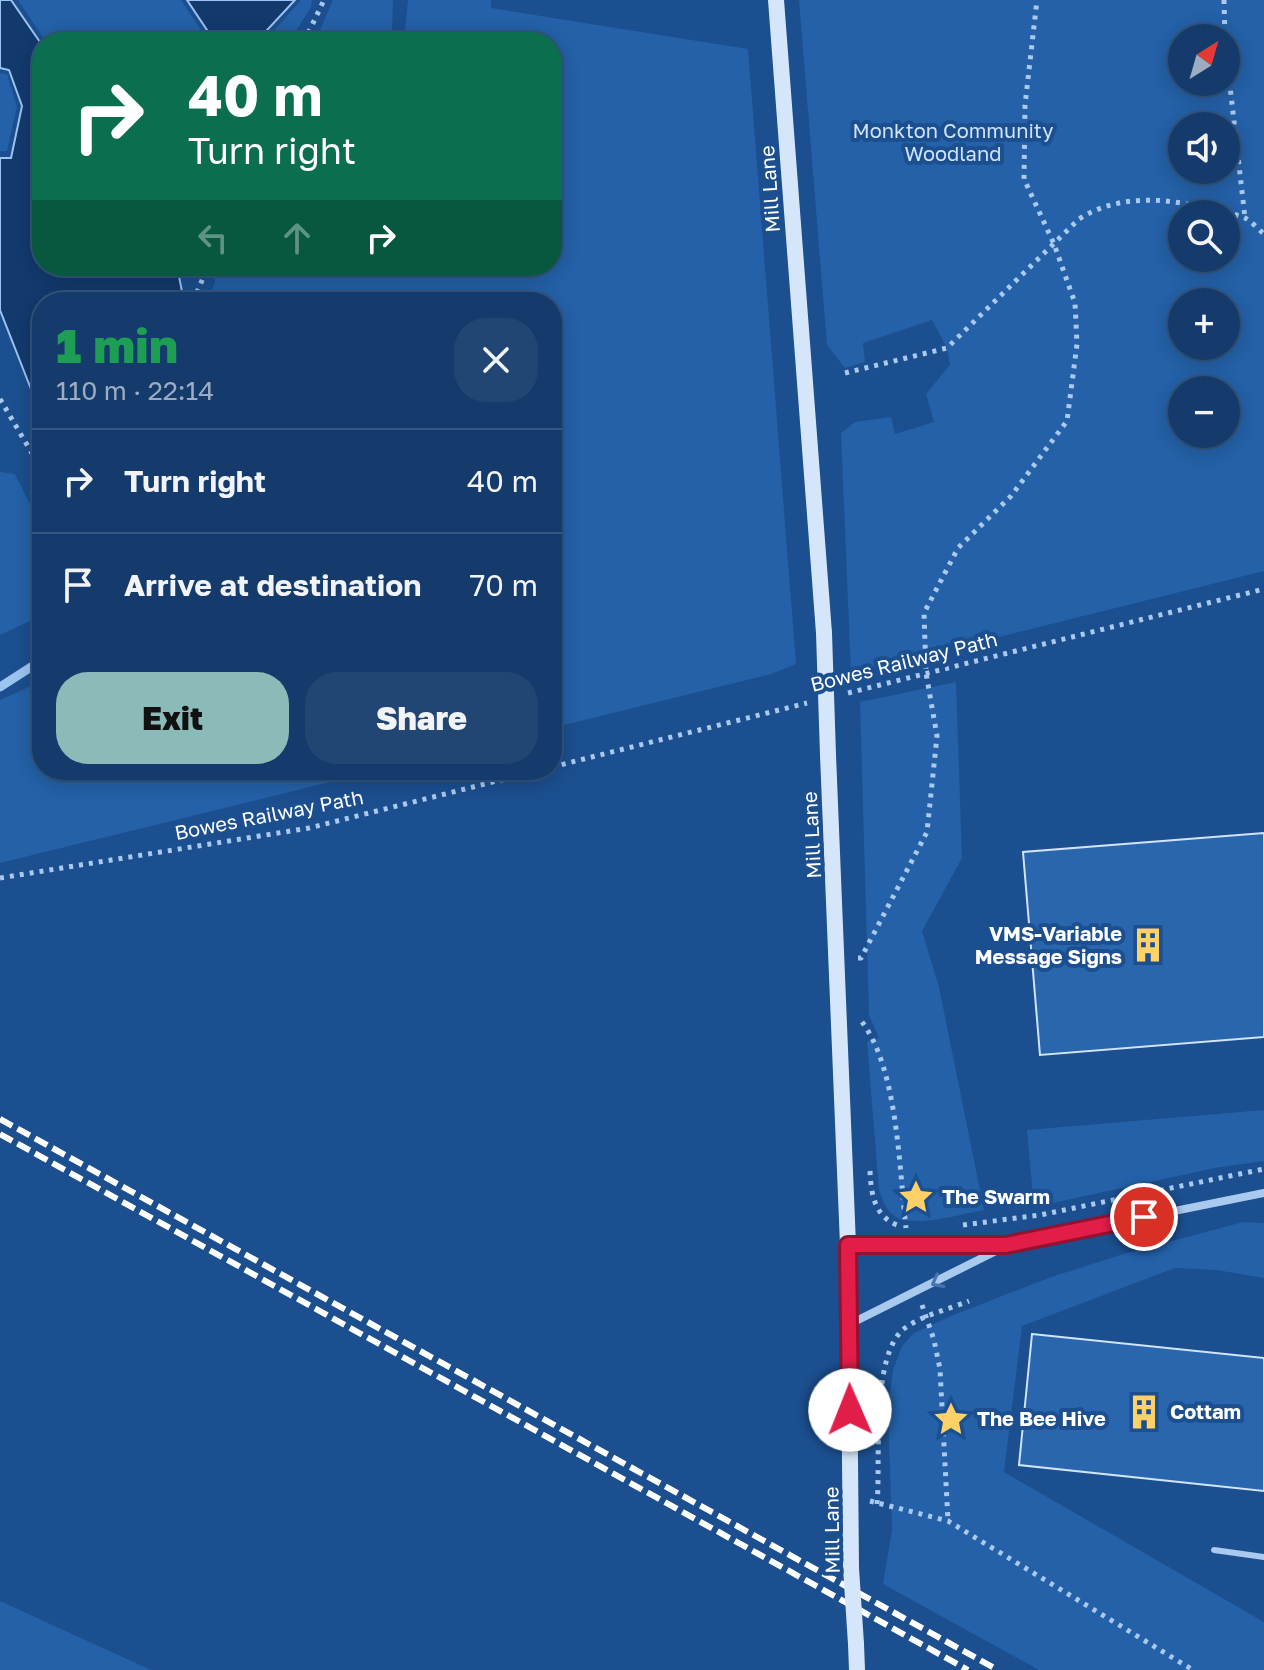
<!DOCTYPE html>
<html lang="en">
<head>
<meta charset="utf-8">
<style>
  body { margin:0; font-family:"Golos Text",sans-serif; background:#214673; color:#f1f3f6; height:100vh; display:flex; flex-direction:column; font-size:30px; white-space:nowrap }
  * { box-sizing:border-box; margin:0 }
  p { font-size:26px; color:#9dadc1 }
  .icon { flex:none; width:44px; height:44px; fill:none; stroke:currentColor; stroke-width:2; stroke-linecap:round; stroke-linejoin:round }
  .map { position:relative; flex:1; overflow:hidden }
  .panel { position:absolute; left:32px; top:292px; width:530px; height:488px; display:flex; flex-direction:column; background:#143b6b; border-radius:32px; box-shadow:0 4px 20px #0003,0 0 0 2px #33557e }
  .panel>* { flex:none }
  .guide { position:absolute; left:32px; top:32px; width:530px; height:244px; border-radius:32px; box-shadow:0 4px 20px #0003,0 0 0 2px #33557e; background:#0b6e4f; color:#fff; overflow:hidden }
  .needle { width:52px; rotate:37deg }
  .buttons { position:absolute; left:1168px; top:24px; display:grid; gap:16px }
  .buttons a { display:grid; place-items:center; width:72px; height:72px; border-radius:50%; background:#143b6b; box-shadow:0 4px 20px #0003,0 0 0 2px #33557e; font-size:40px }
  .pin { position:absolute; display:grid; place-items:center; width:68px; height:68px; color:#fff; margin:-34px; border:4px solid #fff; border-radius:50%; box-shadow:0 2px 8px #0007 }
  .me { position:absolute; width:88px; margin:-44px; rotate:359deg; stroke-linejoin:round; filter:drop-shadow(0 0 6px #0008) }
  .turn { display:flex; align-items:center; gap:28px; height:168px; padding:0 24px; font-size:36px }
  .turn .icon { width:104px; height:104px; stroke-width:2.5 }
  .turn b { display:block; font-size:56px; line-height:68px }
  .lanes { display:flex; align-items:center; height:76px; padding:0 24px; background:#0003; justify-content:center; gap:40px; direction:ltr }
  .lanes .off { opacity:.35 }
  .round { display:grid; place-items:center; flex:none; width:84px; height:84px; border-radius:32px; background:#214673 }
  .headline { display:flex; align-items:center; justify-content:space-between; height:136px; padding:0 24px }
  h1 { font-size:48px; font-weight:800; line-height:60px; color:#1e9e55 }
  .primary-button { display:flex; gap:16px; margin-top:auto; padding:16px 24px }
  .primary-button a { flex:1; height:92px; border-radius:32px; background:#8bbbb9; color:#111; font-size:32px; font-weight:800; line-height:92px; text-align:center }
  .primary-button a+a { background:#214673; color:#f1f3f6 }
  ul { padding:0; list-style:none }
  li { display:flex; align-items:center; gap:24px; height:104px; padding:0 24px; border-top:2px solid #33557e }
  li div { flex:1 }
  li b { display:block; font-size:30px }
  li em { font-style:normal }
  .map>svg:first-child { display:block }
  .green { fill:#2461a8; fill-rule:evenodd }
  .water { fill:#123a6d; stroke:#9cc4f0; stroke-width:2 }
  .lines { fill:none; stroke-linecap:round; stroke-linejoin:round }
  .stream { stroke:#9cc4f0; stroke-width:9 }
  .building { fill:#2a66ad; stroke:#cfe3fa; stroke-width:2 }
  .path { stroke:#a9c9ee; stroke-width:5; stroke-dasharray:4 6; stroke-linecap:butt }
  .service { stroke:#a9c9ee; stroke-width:6 }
  .minor { stroke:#a9c9ee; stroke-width:8 }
  .secondary { stroke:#d6e6fa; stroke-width:16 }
  .rail { stroke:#fff; stroke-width:6; stroke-dasharray:14 6; stroke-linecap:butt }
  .secondary-bridge { stroke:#d6e6fa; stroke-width:16 }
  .oneway { stroke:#4674ac }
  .route-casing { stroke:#92132f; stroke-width:20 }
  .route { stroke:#e11d48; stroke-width:14 }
  .labels { text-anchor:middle; stroke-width:8; stroke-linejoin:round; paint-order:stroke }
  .park-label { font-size:20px; fill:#cfe3fa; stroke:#1b4f8f }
  .street-label { font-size:20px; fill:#fff; stroke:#1b4f8f }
  .poi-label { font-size:20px; font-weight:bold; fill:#fff; stroke:#1b4f8f; text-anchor:start }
</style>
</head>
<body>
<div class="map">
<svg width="1264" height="1670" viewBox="0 0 1264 1670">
  <rect width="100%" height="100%" fill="#1b4f8f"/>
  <g class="green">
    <path d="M 18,0 L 181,0 L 209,42 L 46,42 Z"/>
    <path d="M 301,0 L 312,0 L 311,7 L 289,42 L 264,42 Z"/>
    <path d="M 333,0 L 393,0 L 392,31 L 405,31 L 408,0 L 491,0 L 491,8 L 748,49 L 796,664 L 771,674 L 552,728 L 552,302 L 207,302 L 215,283 L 214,266 L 552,266 L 552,42 L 315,42 Z"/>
    <path d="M 799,0 L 1264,0 L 1264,571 L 851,674 L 841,433 L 855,422 L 891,417 L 895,434 L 934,422 L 926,394 L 950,365 L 947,348 L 932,320 L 863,343 L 865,362 L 845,368 L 827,345 ZM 1182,38 L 1226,38 L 1226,82 L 1182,82 ZM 1182,126 L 1226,126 L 1226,170 L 1182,170 ZM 1182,214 L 1226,214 L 1226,258 L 1182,258 ZM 1182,302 L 1226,302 L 1226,346 L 1182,346 ZM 1182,390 L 1226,390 L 1226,434 L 1182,434 Z"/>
    <path d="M 0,73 L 7,74 L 17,107 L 7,151 L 0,151 Z"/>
    <path d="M 0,472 L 15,474 L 42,529 L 42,606 L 34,619 L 0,635 Z"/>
    <path d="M 42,681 L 42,770 L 379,770 L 0,863 L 0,700 Z"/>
    <path d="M 956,682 L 962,858 L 922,931 L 939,987 L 984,1210 C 963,1214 913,1228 896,1217 C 886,1211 883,1201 879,1190 L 867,1042 L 879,1038 L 869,1015 L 860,702 Z"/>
    <path d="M 1264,1110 L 1264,1161 L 1215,1168 L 1034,1207 L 1027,1130 Z"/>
    <path d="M 1243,1222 L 1264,1223 L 1264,1278 L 1216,1270 L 1175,1268 L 1022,1326 L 1004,1472 L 1264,1622 L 1264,1670 L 1039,1670 L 883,1584 L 892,1530 L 888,1409 L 893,1370 L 902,1346 L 914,1333 L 951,1316 L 1051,1277 L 1124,1254 Z"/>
    <path d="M 0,1601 L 151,1670 L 0,1670 Z"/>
  </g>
  <g class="water">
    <path d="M 0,0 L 11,0 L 42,45 L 42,266 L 177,266 L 184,302 L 42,302 L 42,417 L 0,310 L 0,158 L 11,158 L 22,106 L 9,70 L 0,68 Z"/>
    <path d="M 187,0 L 295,0 L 256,42 L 215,42 Z"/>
  </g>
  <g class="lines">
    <path class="stream" d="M 0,687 L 42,660"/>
  </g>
  <g class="building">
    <path d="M 1264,833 L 1264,1037 L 1040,1055 L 1023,852 Z"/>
    <path d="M 1032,1334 L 1264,1358 L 1264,1491 L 1019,1465 Z"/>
  </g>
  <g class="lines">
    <g class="path">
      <path d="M 1224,0 L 1225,38"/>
      <path d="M 304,42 L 324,0"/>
      <path d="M 1226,51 L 1245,218"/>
      <path d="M 193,302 L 203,278 L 202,266"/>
      <path d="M 845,373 L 947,348 L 1079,219 C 1120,193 1168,198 1214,210 C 1223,212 1236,214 1245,218 C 1251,221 1258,229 1264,234"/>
      <path d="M 0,399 L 33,455 L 42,476"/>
      <path d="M 848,693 L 1264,589"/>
      <path d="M 552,767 L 807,703"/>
      <path d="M 0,878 L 309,828 L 541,770"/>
      <path d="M 858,958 L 861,958 L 927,832 L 937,736 L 926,673 L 924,613 L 958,548 L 1011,496 L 1067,421 L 1077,344 L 1075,303 L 1054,244 L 1024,179 L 1025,105 L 1037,0"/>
      <path d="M 862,1022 C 898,1070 899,1168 906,1228"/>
      <path d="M 870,1171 C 871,1193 874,1216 897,1225"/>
      <path d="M 963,1225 L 1040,1215 L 1264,1169"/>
      <path d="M 922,1305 L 934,1340 L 940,1369 L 948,1521"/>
      <path d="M 870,1501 L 948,1521 L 1193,1670"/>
      <path d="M 877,1504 C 881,1463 870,1354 905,1328 C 923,1315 949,1309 969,1301"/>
    </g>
    <path class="service" d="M 1214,1550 L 1264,1557"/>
    <g class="minor">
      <path d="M 848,1245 L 1006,1245 L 1264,1193"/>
      <path d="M 850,1324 L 1002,1248"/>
    </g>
    <g class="secondary">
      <path d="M 776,0 L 824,633"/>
      <path d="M 828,755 L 848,1245 L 851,1568"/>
      <path d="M 856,1644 L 857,1670"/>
    </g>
    <g class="rail">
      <path d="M 0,1119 L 998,1670"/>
      <path d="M 0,1134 L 968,1670"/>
    </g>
    <g class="secondary-bridge">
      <path d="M 824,633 L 828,755"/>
      <path d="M 851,1568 L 856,1644"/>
    </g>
  </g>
  <defs><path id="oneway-chevron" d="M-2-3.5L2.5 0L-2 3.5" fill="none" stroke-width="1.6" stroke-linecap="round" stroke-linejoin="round" transform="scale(2)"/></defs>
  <use class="oneway" href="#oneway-chevron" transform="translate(937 1282) rotate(152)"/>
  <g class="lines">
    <g class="route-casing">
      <path id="route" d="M 850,1410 L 848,1245 L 1006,1245 L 1144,1217"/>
    </g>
    <use href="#route" class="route"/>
  </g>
  <defs>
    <g id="building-bare" transform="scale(2.76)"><path d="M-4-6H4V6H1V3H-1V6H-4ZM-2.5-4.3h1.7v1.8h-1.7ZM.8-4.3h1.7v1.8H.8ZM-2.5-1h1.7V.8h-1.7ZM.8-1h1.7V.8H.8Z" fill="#ffd166" stroke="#1b4f8f" stroke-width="2.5" paint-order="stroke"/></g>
    <g id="sight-bare" transform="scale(2.76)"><path d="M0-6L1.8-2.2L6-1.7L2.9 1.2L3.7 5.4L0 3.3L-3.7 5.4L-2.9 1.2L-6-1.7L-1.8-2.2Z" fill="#ffd166" stroke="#1b4f8f" stroke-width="2.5" paint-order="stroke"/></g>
  </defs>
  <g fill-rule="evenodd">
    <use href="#building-bare" x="1148" y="945"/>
    <use href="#sight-bare" x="916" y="1197"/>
    <use href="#building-bare" x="1144" y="1412"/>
    <use href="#sight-bare" x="951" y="1419"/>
  </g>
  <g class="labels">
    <g class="park-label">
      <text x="953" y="138">Monkton Community<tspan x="953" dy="23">Woodland</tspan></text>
    </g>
    <g class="street-label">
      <text transform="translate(770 189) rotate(-94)" y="7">Mill Lane</text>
      <text transform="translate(904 662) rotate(-14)" y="7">Bowes Railway Path</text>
      <text transform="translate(269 815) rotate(-11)" y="7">Bowes Railway Path</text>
      <text transform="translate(812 835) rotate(-93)" y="7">Mill Lane</text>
      <text transform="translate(832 1530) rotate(-91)" y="7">Mill Lane</text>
    </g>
    <g class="poi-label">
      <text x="1122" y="941" text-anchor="end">VMS-Variable<tspan x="1122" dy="23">Message Signs</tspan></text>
      <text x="942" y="1204">The Swarm</text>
      <text x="1170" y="1419">Cottam</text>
      <text x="977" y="1426">The Bee Hive</text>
    </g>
  </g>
</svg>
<div class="buttons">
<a><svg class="needle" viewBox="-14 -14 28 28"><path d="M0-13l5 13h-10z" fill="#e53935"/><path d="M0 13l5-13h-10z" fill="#9dadc1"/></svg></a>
<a><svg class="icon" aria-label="sound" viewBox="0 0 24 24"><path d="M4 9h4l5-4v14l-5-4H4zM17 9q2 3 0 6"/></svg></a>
<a><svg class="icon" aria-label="search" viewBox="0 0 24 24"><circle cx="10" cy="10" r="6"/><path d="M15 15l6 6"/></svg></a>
<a>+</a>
<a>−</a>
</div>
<div class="pin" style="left:1144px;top:1217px;background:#d93025"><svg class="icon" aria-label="arrive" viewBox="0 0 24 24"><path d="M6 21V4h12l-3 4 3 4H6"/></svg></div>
<svg class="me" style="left:850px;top:1410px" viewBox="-20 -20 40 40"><circle r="19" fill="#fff"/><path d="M0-13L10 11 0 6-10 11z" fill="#e11d48"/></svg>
<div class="guide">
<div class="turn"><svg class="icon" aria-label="right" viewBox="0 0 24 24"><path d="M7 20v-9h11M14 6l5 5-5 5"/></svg><div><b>40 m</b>Turn right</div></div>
<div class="lanes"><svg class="icon off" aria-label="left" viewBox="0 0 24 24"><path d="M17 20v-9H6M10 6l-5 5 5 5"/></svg><svg class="icon off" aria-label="ahead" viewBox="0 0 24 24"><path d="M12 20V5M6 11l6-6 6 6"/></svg><svg class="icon" aria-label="right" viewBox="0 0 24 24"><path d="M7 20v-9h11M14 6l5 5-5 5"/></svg></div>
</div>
<section class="panel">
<div class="headline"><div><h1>1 min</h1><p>110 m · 22:14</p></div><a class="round"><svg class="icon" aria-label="close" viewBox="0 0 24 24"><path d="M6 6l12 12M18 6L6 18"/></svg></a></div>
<ul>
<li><svg class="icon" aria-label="right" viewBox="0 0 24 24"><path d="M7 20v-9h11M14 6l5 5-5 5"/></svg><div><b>Turn right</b></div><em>40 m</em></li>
<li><svg class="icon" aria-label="arrive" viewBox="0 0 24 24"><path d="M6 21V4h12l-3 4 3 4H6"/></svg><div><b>Arrive at destination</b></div><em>70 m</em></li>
</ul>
<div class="primary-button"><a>Exit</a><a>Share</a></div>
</section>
</div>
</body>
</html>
